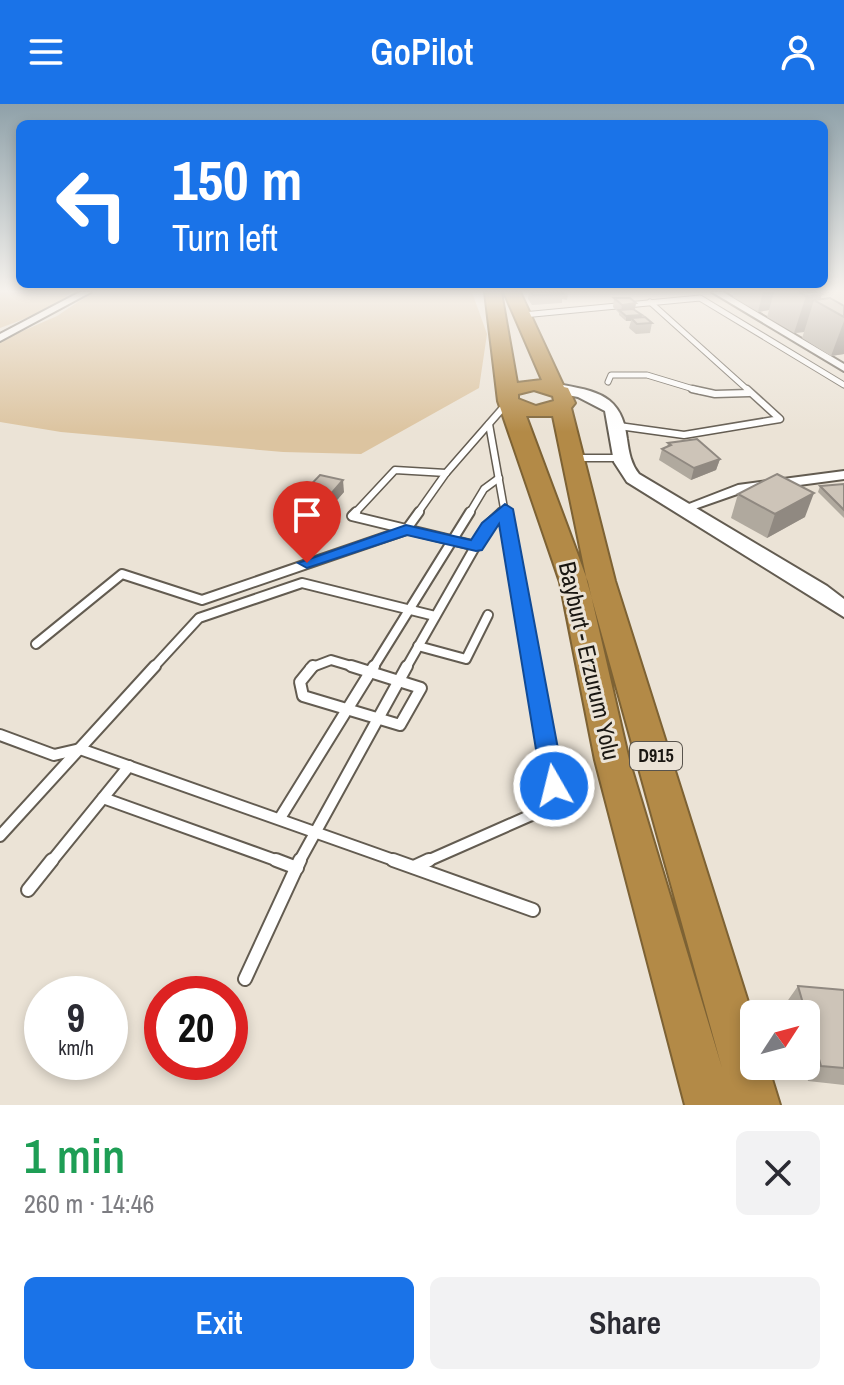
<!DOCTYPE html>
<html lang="en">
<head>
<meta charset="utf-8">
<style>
  body { margin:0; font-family:"Archivo Narrow",sans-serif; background:#f2f2f3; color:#2b2b33; height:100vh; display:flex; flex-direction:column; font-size:30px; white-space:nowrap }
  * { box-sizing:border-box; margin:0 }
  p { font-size:26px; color:#7c7c81 }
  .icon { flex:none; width:44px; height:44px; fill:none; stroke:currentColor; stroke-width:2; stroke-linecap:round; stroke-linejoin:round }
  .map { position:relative; height:1001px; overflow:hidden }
  .panel { display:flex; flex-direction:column; background:#fff; flex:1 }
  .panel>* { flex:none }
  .banner { position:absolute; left:16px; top:16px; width:812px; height:168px; border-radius:12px; box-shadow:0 4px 12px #0003; background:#1a73e8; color:#fff; overflow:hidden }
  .needle { width:52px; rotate:54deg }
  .fabs { position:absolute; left:740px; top:896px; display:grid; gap:16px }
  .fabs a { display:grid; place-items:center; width:80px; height:80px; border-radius:12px; background:#fff; box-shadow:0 4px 12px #0003; font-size:40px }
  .speed { position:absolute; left:24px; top:872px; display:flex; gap:16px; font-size:40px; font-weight:700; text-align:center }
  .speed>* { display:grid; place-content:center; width:104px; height:104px; border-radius:50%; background:#fff; box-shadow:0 4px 12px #0003; line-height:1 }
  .speed small { font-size:20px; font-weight:400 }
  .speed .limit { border:12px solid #d22; background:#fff; color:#111 }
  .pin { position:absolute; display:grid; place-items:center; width:68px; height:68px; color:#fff; margin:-82px -34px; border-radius:50% 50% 50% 0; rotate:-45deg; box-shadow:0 0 8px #0007 }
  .pin .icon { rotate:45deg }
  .me { position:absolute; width:88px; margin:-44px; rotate:352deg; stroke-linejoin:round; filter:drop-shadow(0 0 6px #0008) }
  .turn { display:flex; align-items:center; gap:28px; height:168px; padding:0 24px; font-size:36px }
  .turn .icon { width:104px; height:104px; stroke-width:2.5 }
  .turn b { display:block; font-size:56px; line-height:68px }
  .round { display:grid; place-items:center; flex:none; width:84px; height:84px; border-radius:12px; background:#f2f2f3 }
  .head { display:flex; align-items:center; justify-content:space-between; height:136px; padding:0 24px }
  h1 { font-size:48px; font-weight:600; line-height:60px; color:#1e9e55 }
  .primary-button { display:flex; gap:16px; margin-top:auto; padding:16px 24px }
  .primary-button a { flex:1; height:92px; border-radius:12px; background:#1a73e8; color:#fff; font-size:32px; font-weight:600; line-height:92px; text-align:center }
  .primary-button a+a { background:#f2f2f3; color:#2b2b33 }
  header { display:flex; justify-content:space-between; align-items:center; height:104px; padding:0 24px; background:#1a73e8; color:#fff; font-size:36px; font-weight:600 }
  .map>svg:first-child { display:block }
  .green { fill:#dcc4a0 }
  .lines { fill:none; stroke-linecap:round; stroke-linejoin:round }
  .lane-far4-casing { stroke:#635c51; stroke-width:7 }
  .lane-far3-casing { stroke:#635c51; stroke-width:9 }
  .lane-far2-casing { stroke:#635c51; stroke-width:12 }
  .lane-far1-casing { stroke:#635c51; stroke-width:14 }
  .lane-casing { stroke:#635c51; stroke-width:16 }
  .street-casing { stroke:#635c51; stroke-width:4 }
  .secondary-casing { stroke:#635c51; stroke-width:4 }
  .highway-casing { stroke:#7d6234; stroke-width:4 }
  .lane-far4 { stroke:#fff; stroke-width:5 }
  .lane-far3 { stroke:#fff; stroke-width:6 }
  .lane-far2 { stroke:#fff; stroke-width:8 }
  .lane-far1 { stroke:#fff; stroke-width:10 }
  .lane { stroke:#fff; stroke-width:12 }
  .street { fill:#fff; fill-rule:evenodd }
  .secondary { fill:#fff; fill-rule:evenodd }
  .highway { fill:#b38a47; fill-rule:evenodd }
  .wall { fill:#b0a99e }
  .shaded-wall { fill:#908981 }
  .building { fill:#cdc4b8; stroke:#908981; stroke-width:2 }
  .route { fill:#1a73e8; stroke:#114b97; stroke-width:2 }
  .labels { text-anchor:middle; stroke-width:6; stroke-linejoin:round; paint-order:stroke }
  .shield { fill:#ebe3d6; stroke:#59544d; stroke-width:2 }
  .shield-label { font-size:18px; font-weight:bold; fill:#1a1712 }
  .near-street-label { font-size:24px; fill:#1a1712; stroke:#ebe3d6 }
</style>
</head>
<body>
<header><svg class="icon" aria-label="menu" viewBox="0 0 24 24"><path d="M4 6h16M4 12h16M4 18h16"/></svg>GoPilot<svg class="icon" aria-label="person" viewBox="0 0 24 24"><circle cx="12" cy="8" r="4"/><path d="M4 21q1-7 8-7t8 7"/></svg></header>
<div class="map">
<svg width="844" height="1001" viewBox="0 0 844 1001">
  <rect width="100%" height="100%" fill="#ebe3d6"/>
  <g class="green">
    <path d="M 0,188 L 71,188 L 51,205 L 0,224 Z"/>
    <path d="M 93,188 L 472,188 L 487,230 L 479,284 L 361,350 L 283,348 L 61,328 L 0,318 L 0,237 L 57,212 Z"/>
  </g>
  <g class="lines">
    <g class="lane-far4-casing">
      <g id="lane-far4">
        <path d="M 650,198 L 749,287"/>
        <path d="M 523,211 L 700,194 L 844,281"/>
        <path d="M 608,278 L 611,271 L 647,271 L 700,287"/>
      </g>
    </g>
    <g class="lane-far3-casing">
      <g id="lane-far3">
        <path d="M 692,285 L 715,290 L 749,289"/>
        <path d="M 489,320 L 505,410"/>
        <path d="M 619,322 L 684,331 L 780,315 L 747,285"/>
        <path d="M 573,354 L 620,354"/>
        <path d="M 354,410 L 395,366 L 446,369"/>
        <path d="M 417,410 L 446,369 L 508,298"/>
        <path d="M 469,410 L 484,385 L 499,374"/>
        <path d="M 500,410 L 505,405"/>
      </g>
    </g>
    <g class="lane-far2-casing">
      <g id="lane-far2">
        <path d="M 356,408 L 352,412 L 476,442"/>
        <path d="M 505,408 L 533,564"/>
        <path d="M 36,540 L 122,470 L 202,496 L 406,426 L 419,408"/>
        <path d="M 418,542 L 466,555 L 488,511"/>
        <path d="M 153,564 L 199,514 L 302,479 L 435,512"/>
        <path d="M 310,564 L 331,556 L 358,564"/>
        <path d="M 373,564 L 470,408"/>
        <path d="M 406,564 L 487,422 L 502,408"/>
      </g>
    </g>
    <g class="lane-far1-casing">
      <g id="lane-far1">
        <path d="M 313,562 L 300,578 L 303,592 L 400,621 L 421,584 L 351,562"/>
        <path d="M 0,631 L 54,651 L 80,645 L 399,758"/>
        <path d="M 103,694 L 281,758"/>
        <path d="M 280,714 L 374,562"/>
        <path d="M 0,732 L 155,562"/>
        <path d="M 51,758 L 129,662"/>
        <path d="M 299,758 L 407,562"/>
        <path d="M 425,758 L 536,709 L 554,682 L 533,562"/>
      </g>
    </g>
    <g class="lane-casing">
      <g id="lane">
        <path d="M 276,756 L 297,764"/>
        <path d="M 393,756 L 533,806"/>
        <path d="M 414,763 L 429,756"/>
        <path d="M 28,786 L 52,756"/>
        <path d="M 245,875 L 300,756"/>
      </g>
    </g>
    <g class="street-casing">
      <g id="street">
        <path d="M 80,188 L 91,188 L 0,237 L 0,230 Z"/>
        <path d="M 712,188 L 723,188 L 844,260 L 844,267 Z"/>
        <path d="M 844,367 L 844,375 L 740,389 L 683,409 L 676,405 L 738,381 Z"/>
      </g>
    </g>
    <g class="secondary-casing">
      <path id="secondary" d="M 557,280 C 597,287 622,291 627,335 C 629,349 631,360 639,370 L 827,482 L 844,495 L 844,513 L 627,378 L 614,358 L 605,307 L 578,293 L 552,288 L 552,282 Z"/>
    </g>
    <g class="highway-casing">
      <path id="highway" d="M 485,188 L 501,188 L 517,279 L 542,276 L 504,188 L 520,188 L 564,283 L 568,284 L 575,299 L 571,304 L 615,477 L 754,917 L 754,962 L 768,962 L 780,1001 L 685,1001 L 595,656 L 560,478 L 498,297 ZM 534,286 L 553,292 L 554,297 L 536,302 L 518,295 L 518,290 ZM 526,312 L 553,312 L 587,477 L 722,964 L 629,656 L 588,478 Z"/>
    </g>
    <use href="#lane-far4" class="lane-far4"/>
    <use href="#lane-far3" class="lane-far3"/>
    <use href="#lane-far2" class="lane-far2"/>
    <use href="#lane-far1" class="lane-far1"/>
    <use href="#lane" class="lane"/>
    <use href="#street" class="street"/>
    <use href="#secondary" class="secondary"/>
    <use href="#highway" class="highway"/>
  </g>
  <g class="wall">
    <path d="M 529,188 L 566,188 L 568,191 L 567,196 L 562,195 L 562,199 L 532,201 L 528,195 Z"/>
    <path d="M 734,188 L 819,188 L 822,190 L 820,196 L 844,202 L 844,250 L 831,252 L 802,234 L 804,228 L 794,229 L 767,213 L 769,206 L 758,208 L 733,193 Z"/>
    <path d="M 614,194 L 636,199 L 635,206 L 642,211 L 642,213 L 652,219 L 650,229 L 636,230 L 629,224 L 631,217 L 626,217 L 619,211 L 619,209 L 613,203 Z"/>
    <path d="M 668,339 L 720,355 L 716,366 L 691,376 L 659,356 L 662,345 L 667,343 Z"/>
    <path d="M 844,380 L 844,414 L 818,388 L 820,382 Z"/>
    <path d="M 344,388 L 324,411 L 300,405 L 299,393 Z"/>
    <path d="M 738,390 L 805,413 L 767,434 L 731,414 Z"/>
    <path d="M 798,882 L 844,886 L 844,981 L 808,977 L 804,962 L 806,962 L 806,910 L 789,910 L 786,899 Z"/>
  </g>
  <g class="shaded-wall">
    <path d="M 763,188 L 774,188 L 769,206 L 758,208 Z"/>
    <path d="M 822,190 L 819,199 L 814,196 L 804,228 L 794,229 L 806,192 Z"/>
    <path d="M 636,199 L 634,208 L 621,208 L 622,201 Z"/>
    <path d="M 642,211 L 641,216 L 631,214 L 631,217 L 626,217 L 626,212 Z"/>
    <path d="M 844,217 L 844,250 L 831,252 Z"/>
    <path d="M 720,355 L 716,366 L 691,376 L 694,364 Z"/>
    <path d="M 343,376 L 344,388 L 324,411 L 323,399 Z"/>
    <path d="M 814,389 L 805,413 L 767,434 L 775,410 Z"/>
  </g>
  <g class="building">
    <path d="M 531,188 L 562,188 L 563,190 L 533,191 Z"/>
    <path d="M 799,188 L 819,188 L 822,190 L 806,192 Z"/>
    <path d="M 614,194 L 630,194 L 636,199 L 622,201 Z"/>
    <path d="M 830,194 L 844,202 L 844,213 L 814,196 Z"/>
    <path d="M 633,205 L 642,211 L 626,212 L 619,206 Z"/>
    <path d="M 645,213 L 652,219 L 637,220 L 631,214 Z"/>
    <path d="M 697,335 L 720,355 L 694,364 L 662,345 L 671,341 L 668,339 Z"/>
    <path d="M 777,370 L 814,389 L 775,410 L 738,390 Z"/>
    <path d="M 320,371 L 343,376 L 323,399 L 299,393 Z"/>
    <path d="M 844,380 L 844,406 L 820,382 Z"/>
    <path d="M 798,882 L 844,886 L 844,964 L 821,962 Z"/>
  </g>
  <linearGradient id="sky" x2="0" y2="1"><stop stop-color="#8fa1a9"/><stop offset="0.57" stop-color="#f6f2ed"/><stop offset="1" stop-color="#f6f2ed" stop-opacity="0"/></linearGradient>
  <rect width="844" height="328" fill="url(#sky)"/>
  <path class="route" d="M 505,400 L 513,405 L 565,682 L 562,689 L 545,689 L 542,682 L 499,420 L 482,446 L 476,447 L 407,431 L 307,464 L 298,459 L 406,421 L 471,436 L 482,419 Z"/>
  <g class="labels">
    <rect class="shield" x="630" y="638" width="52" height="28" rx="6"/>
    <g class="shield-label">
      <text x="656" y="658">D915</text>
    </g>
    <g class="near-street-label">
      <text transform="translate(589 557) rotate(77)" y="8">Bayburt - Erzurum Yolu</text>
    </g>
  </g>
</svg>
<div class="fabs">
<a><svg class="needle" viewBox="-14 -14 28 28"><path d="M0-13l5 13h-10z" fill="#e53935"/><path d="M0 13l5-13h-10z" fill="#7c7c81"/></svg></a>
</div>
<div class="speed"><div>9<small>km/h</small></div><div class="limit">20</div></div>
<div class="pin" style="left:307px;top:459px;background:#d93025"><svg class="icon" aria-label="arrive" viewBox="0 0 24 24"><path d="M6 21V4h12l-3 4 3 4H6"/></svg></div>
<svg class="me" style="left:554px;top:682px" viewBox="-20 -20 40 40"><circle r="17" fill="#1a73e8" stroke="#fff" stroke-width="3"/><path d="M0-11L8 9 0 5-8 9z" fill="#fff"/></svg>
<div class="banner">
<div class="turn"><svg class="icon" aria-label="left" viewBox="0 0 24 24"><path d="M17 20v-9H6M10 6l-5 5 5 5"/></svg><div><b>150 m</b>Turn left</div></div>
</div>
</div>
<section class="panel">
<div class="head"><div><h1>1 min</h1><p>260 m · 14:46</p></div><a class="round"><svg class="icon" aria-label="close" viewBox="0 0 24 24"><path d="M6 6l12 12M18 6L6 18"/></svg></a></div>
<div class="primary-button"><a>Exit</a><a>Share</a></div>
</section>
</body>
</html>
